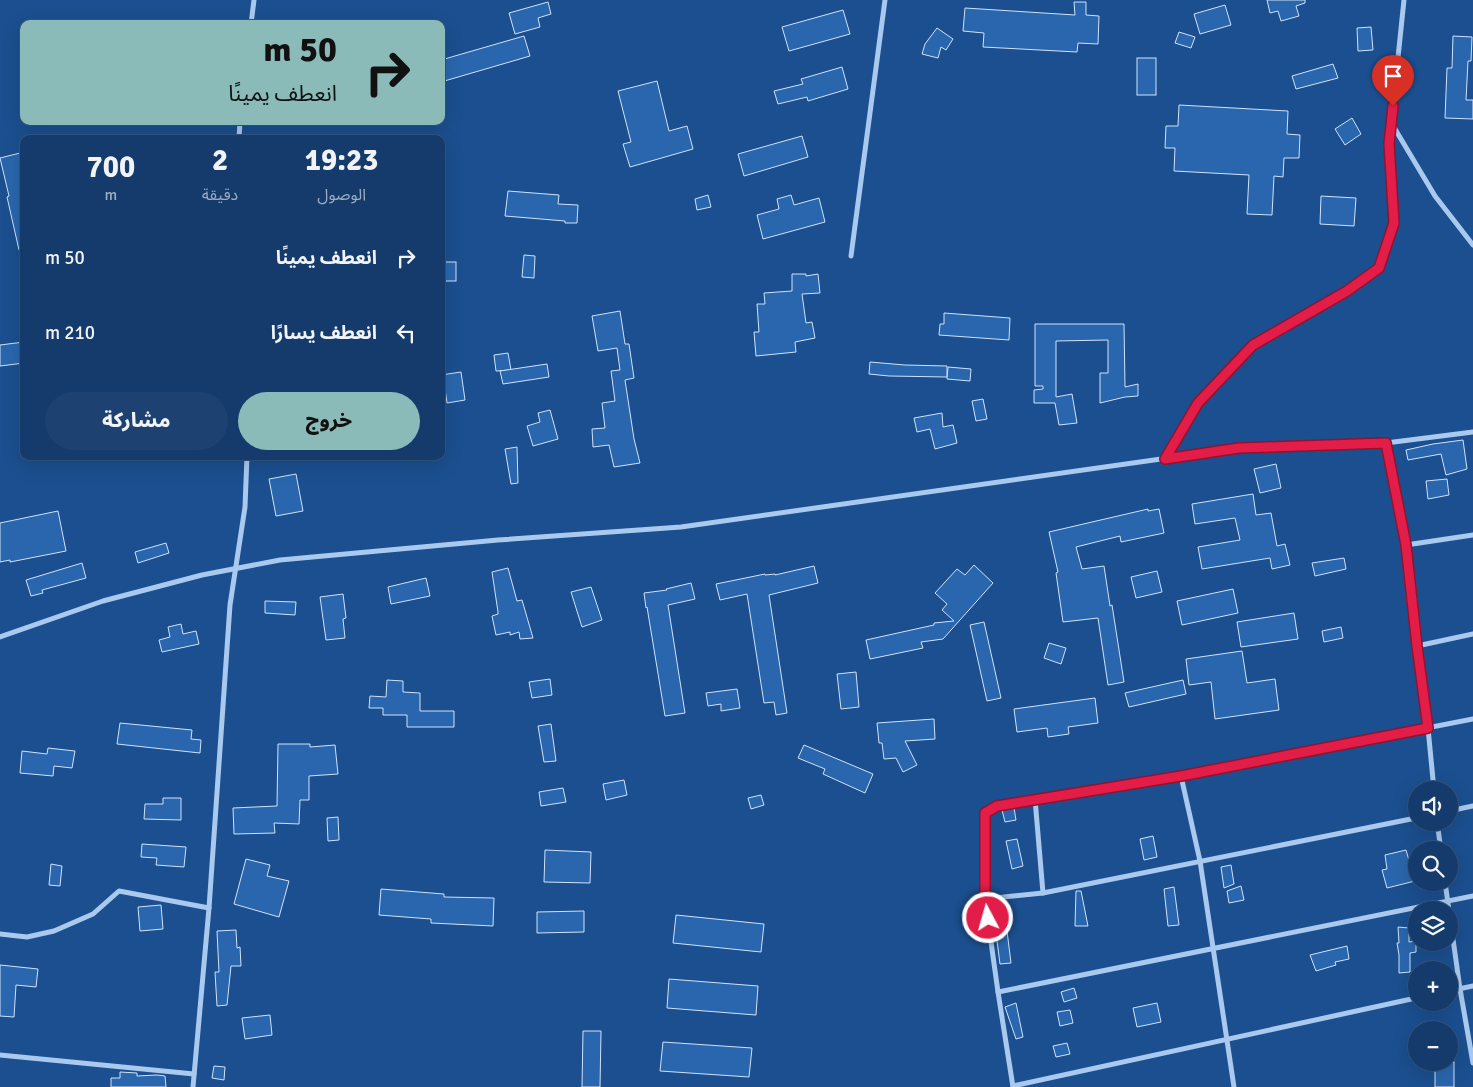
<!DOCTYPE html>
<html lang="ar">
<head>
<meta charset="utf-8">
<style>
  body { margin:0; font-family:Signika,"Noto Sans Arabic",sans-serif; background:#1d4271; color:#f1f3f6; direction:rtl; height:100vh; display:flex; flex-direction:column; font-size:19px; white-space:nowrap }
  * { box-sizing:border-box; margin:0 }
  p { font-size:16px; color:#9dadc1 }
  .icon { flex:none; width:28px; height:28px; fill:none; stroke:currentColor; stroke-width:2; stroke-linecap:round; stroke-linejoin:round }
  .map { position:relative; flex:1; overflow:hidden; direction:ltr }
  .drawer { position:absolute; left:20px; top:135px; width:425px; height:325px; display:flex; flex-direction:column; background:#143b6b; border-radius:10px; box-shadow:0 5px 20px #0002,0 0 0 1px #33557e; direction:rtl }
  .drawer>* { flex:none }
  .guide { position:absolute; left:20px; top:20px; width:425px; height:105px; border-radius:10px; box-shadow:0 5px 20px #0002,0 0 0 1px #33557e; direction:rtl; background:#8bbbb9; color:#111; overflow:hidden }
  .tools { position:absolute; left:1408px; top:781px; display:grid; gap:10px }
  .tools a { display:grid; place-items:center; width:50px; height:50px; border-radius:50%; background:#143b6b; box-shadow:0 5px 20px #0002,0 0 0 1px #33557e; font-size:25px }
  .pin { position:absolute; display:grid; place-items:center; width:42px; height:42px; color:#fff; margin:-51px -21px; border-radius:50% 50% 50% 0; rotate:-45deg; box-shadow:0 0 5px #0007 }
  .pin .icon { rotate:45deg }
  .me { position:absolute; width:55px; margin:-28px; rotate:354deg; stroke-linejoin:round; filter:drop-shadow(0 0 4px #0008) }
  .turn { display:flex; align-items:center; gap:18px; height:105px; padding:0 25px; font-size:22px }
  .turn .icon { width:65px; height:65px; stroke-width:2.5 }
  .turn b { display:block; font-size:35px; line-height:42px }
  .eta { display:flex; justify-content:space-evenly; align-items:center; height:85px; text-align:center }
  .eta b { font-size:30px; font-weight:800; line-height:35px }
  .cta { display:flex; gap:10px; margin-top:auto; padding:10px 25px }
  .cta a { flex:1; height:58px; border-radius:30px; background:#8bbbb9; color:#111; font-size:20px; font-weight:800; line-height:58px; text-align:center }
  .cta a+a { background:#1d4271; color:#f1f3f6 }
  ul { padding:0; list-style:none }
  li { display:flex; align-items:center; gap:15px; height:75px; padding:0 25px }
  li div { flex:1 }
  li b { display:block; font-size:19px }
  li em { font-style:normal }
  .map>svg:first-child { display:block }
  .building { fill:#2a66ad; stroke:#cfe3fa }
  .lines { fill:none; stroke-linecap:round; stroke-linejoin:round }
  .minor { stroke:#a9c9ee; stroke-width:5 }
  .route-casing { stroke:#92132f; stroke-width:12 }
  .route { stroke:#e11d48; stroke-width:9 }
</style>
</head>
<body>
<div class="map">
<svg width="1473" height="1087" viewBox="0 0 1473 1087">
  <rect width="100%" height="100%" fill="#1b4f8f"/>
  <g class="building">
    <path d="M 1267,0 L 1305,0 L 1305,3 L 1296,6 L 1299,16 L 1281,21 L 1278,11 L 1270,13 Z"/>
    <path d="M 548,2 L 551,14 L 538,18 L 540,27 L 515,34 L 509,13 Z"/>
    <path d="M 1074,2 L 1086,2 L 1086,15 L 1099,16 L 1098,44 L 1078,43 L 1077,52 L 983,47 L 984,33 L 963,31 L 965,8 L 1075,15 Z"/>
    <path d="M 1225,5 L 1231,25 L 1200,34 L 1194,14 Z"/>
    <path d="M 843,10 L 850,34 L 789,51 L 782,27 Z"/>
    <path d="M 1371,27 L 1373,50 L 1358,51 L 1357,28 Z"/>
    <path d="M 937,28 L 953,39 L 946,50 L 941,47 L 938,58 L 922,54 L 925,44 Z"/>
    <path d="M 1179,32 L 1195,37 L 1191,48 L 1175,43 Z"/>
    <path d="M 524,36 L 530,56 L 441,82 L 441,60 Z"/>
    <path d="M 1453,36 L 1472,37 L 1471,61 L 1468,61 L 1466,100 L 1473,100 L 1473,119 L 1445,118 L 1447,68 L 1452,68 Z"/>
    <rect x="1137" y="58" width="19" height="37"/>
    <path d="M 1333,64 L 1338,78 L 1296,89 L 1292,76 Z"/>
    <path d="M 842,67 L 848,89 L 808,101 L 807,97 L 778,104 L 774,91 L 803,84 L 801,79 Z"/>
    <path d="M 657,81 L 669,131 L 687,126 L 693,149 L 630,167 L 623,144 L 631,142 L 618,91 Z"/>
    <path d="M 1179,105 L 1288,111 L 1287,134 L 1300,135 L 1299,158 L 1284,158 L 1283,177 L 1274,176 L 1272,215 L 1247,214 L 1249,175 L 1174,171 L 1175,148 L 1165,148 L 1166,126 L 1178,126 Z"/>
    <path d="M 1352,118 L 1361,134 L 1345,145 L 1335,129 Z"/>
    <path d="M 802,136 L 808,157 L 744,176 L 738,154 Z"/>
    <path d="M 20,153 L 24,169 L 24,249 L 19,250 L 7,197 L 9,196 L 0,158 Z"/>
    <path d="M 508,191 L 559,195 L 558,204 L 578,205 L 577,223 L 565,223 L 565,221 L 505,216 Z"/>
    <path d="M 708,195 L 711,207 L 697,210 L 695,199 Z"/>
    <path d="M 791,195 L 794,205 L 819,198 L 825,222 L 763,239 L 757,215 L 779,209 L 777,199 Z"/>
    <path d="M 1321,196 L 1356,198 L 1354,226 L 1320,224 Z"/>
    <path d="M 524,255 L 535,256 L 534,278 L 522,277 Z"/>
    <rect x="441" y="262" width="15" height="19"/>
    <path d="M 792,274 L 806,274 L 806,276 L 818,274 L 820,293 L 802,294 L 806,323 L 812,322 L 815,338 L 795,342 L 796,352 L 756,356 L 754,332 L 759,332 L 757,304 L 765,304 L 764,293 L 792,291 Z"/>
    <path d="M 620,311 L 625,344 L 629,344 L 634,378 L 625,380 L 634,439 L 640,463 L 614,467 L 609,445 L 593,447 L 592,429 L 605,428 L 602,403 L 615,401 L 611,371 L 620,370 L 617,348 L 598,351 L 592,316 Z"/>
    <path d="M 944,313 L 1010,318 L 1009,340 L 939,335 L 940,324 L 944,324 Z"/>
    <path d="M 1035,324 L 1124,324 L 1125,387 L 1138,384 L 1138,396 L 1125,397 L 1100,403 L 1100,373 L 1108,373 L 1108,340 L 1056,341 L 1056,397 L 1072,394 L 1077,423 L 1059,425 L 1055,403 L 1034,403 L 1034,390 L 1043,389 L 1043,386 L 1035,386 Z"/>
    <path d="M 24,342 L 24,363 L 0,366 L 0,345 Z"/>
    <path d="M 508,353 L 511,370 L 496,371 L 494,355 Z"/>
    <path d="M 870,362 L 905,365 L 947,366 L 947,377 L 889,376 L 869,374 Z"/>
    <path d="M 547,364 L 549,377 L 503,384 L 500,371 Z"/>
    <path d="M 948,367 L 971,369 L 970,381 L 947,379 Z"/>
    <path d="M 461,372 L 465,400 L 447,403 L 445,389 L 441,390 L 441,375 Z"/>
    <path d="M 983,399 L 987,419 L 976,421 L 972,401 Z"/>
    <path d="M 550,410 L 558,439 L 533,446 L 527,426 L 540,422 L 538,413 Z"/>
    <path d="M 942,413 L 943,427 L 953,425 L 957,443 L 935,449 L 930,429 L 917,432 L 914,418 Z"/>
    <path d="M 1463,440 L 1467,469 L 1446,475 L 1441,454 L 1408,460 L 1406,450 L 1433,444 Z"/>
    <path d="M 517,447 L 518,483 L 511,484 L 505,449 Z"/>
    <path d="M 1276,464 L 1281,488 L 1260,493 L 1254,469 Z"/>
    <path d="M 296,474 L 303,511 L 276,516 L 269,479 Z"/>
    <path d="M 1447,479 L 1449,495 L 1428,499 L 1426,481 Z"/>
    <path d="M 1253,494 L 1256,515 L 1271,513 L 1277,546 L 1285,544 L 1290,565 L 1272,569 L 1270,558 L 1202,569 L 1198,547 L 1240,540 L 1235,518 L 1195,524 L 1192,504 Z"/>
    <path d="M 1148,509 L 1148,511 L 1159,509 L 1164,533 L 1121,542 L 1120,536 L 1076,547 L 1082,569 L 1104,566 L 1110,606 L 1112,605 L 1124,682 L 1108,685 L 1098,618 L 1063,622 L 1056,573 L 1058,572 L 1049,532 Z"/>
    <path d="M 58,511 L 66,551 L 10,562 L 10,560 L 0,562 L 0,523 Z"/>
    <path d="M 166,543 L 169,553 L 138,563 L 135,552 Z"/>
    <path d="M 1344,558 L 1346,569 L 1315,576 L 1312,563 Z"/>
    <path d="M 82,563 L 86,578 L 42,590 L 43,593 L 31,596 L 26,580 Z"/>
    <path d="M 974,565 L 993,583 L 943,639 L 921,642 L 923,648 L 870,659 L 866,640 L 934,625 L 934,623 L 954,621 L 942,610 L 947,604 L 935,593 L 957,569 L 965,575 Z"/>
    <path d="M 814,566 L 818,583 L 769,595 L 787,713 L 776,715 L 774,702 L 764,703 L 747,594 L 720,600 L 716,584 L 765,574 L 765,575 L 775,574 L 775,575 Z"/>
    <path d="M 508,568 L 517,601 L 522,600 L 533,638 L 520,639 L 519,632 L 510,635 L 510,632 L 496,635 L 492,616 L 498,614 L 498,612 L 492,572 Z"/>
    <path d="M 1157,571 L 1162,592 L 1136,598 L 1131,577 Z"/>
    <path d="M 426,578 L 430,596 L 391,604 L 388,587 Z"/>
    <path d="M 691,583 L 695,599 L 668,605 L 685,713 L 665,716 L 647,607 L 646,608 L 644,593 L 667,590 L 666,589 Z"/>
    <path d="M 591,587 L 602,620 L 582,627 L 571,592 Z"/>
    <path d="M 1233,589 L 1238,613 L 1182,625 L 1177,601 Z"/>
    <path d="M 343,594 L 346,618 L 343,619 L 345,638 L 326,640 L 320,597 Z"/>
    <path d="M 265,601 L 296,602 L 295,615 L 265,613 Z"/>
    <path d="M 1294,613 L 1298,639 L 1241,647 L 1237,622 Z"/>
    <path d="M 984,622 L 1001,698 L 987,701 L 970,625 Z"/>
    <path d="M 181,624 L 183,634 L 196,631 L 199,644 L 162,652 L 159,640 L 170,637 L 168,627 Z"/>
    <path d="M 1341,627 L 1343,638 L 1324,642 L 1322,631 Z"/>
    <path d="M 1049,643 L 1066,648 L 1061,664 L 1044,658 Z"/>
    <path d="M 1242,651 L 1247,683 L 1275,679 L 1279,710 L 1215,719 L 1211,682 L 1189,685 L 1186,659 Z"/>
    <path d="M 856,672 L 859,707 L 841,709 L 837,674 Z"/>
    <path d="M 550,679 L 552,695 L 532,698 L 529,682 Z"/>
    <path d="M 387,680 L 403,681 L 403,692 L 420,693 L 420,711 L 454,711 L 454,727 L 407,727 L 407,715 L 383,715 L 383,708 L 369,708 L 370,696 L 386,697 Z"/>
    <path d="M 1183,680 L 1186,694 L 1129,707 L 1125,693 Z"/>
    <path d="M 737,689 L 740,708 L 721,711 L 721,704 L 708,706 L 706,693 Z"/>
    <path d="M 1095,698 L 1098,723 L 1068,727 L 1069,734 L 1048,737 L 1047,728 L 1017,732 L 1014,709 Z"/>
    <path d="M 934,719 L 935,739 L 905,741 L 917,765 L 903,772 L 896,758 L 884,759 L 882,743 L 879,743 L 877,723 Z"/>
    <path d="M 120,723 L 192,730 L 191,739 L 201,740 L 200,753 L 117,744 Z"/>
    <path d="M 551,724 L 556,761 L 544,762 L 538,726 Z"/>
    <path d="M 278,744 L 310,744 L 310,747 L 335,745 L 338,774 L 309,776 L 309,800 L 300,800 L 299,824 L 274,823 L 275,833 L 234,834 L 233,808 L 277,806 Z"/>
    <path d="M 804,745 L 873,774 L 865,793 L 823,774 L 825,769 L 798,758 Z"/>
    <path d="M 48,748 L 75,751 L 72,768 L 54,766 L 53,776 L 20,773 L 22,751 L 47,754 Z"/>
    <path d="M 624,780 L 627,795 L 606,800 L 603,784 Z"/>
    <path d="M 563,788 L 566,802 L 541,806 L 539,792 Z"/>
    <path d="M 761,795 L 764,805 L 751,809 L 748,798 Z"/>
    <path d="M 163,798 L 181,798 L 181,820 L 144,819 L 145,804 L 163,804 Z"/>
    <path d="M 1014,808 L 1016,820 L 1005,822 L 1002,810 Z"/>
    <path d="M 338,817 L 339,840 L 328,841 L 327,818 Z"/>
    <path d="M 1153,836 L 1157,857 L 1144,860 L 1140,839 Z"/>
    <path d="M 1017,839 L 1023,866 L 1012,869 L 1006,841 Z"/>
    <path d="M 142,844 L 186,847 L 184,867 L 156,865 L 157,858 L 141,857 Z"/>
    <path d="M 545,850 L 591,852 L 590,883 L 544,882 Z"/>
    <path d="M 1406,850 L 1415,881 L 1387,888 L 1382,870 L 1387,869 L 1385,855 Z"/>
    <path d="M 246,859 L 270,865 L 267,876 L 289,881 L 279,917 L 234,904 Z"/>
    <path d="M 51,864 L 62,866 L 60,886 L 49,885 Z"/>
    <path d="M 1231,865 L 1234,884 L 1224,888 L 1221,867 Z"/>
    <path d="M 1241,886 L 1244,900 L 1229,903 L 1227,891 Z"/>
    <path d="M 1174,887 L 1179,925 L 1168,926 L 1164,889 Z"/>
    <path d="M 381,889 L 444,894 L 444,897 L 494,898 L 493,926 L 431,923 L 431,919 L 379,915 Z"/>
    <path d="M 1076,891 L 1081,891 L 1088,926 L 1075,926 Z"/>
    <path d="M 161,905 L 163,929 L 140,931 L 138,907 Z"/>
    <path d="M 584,911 L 584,932 L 537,933 L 537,912 Z"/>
    <path d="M 676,915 L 764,924 L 761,952 L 673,943 Z"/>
    <path d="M 1398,927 L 1409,928 L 1409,942 L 1416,941 L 1416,952 L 1410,953 L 1410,972 L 1399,973 L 1399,955 L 1397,943 L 1399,943 Z"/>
    <path d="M 236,930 L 237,948 L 240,947 L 241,966 L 231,966 L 227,1005 L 217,1006 L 215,972 L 219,972 L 217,931 Z"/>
    <path d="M 1007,931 L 1011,963 L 1000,964 L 996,933 Z"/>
    <path d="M 1347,946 L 1349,959 L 1335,962 L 1336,965 L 1316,971 L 1310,955 Z"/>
    <path d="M 0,965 L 38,969 L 36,987 L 16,985 L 14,1017 L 0,1016 Z"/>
    <path d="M 669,979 L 758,986 L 756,1015 L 667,1008 Z"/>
    <path d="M 1074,988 L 1077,998 L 1064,1002 L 1061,992 Z"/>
    <path d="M 1016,1003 L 1023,1037 L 1016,1039 L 1005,1007 Z"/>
    <path d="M 1157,1003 L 1161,1022 L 1137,1027 L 1133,1008 Z"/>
    <path d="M 1070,1010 L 1073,1023 L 1060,1026 L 1057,1012 Z"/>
    <path d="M 270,1015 L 272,1035 L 245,1039 L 242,1018 Z"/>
    <path d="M 583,1031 L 601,1031 L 600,1087 L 582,1087 Z"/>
    <path d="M 663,1042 L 752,1048 L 749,1077 L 660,1071 Z"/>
    <path d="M 1067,1043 L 1070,1054 L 1056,1057 L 1053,1046 Z"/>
    <rect x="1435" y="1062" width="19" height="25"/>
    <path d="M 214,1066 L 225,1067 L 224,1080 L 212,1078 Z"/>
    <path d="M 120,1072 L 137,1073 L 137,1076 L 157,1075 L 165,1076 L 166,1087 L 111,1087 L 111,1078 L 120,1078 Z"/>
  </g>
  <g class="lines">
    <g class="minor">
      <path d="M 251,24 L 254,0"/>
      <path d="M 1392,124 L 1435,196 L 1473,245"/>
      <path d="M 239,139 L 240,121"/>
      <path d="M 851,256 L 885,0"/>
      <path d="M 1386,443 L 1473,432"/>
      <path d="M 1165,459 L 1198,403 L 1253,345 L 1347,291 L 1379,268 L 1394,223 L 1389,144 L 1404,0"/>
      <path d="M 1406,545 L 1473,535"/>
      <path d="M 0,637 L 103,601 L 202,575 L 280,560 L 498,540 L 681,527 L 1239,448 L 1386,443 L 1406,545 L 1417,646 L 1428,728 L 1434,790"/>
      <path d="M 1417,646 L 1473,634"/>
      <path d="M 1181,776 L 1200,861 L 1234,1087"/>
      <path d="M 1035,799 L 1043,893"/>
      <path d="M 1449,811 L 1473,806"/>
      <path d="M 1437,822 L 1441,850"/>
      <path d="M 1445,882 L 1460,989 L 1473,1063"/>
      <path d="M 985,899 L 1043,893 L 1416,818"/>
      <path d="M 0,934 L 27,937 L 54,931 L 93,914 L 119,891 L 209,908"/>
      <path d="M 1449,991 L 1473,986"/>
      <path d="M 998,992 L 1473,896"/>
      <path d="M 0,1055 L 194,1074"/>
      <path d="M 1013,1086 L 1416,998"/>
      <path d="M 193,1087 L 209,908 L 230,605 L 245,507 L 247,456"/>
      <path d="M 1013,1087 L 998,992 L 985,899 L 985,813 L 997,806 L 1181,776 L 1473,719"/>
    </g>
  </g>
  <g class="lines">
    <g class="route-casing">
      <path id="route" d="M 988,918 L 985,899 L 985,813 L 997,806 L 1181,776 L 1428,728 L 1417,646 L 1406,545 L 1386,443 L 1239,448 L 1165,459 L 1198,403 L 1253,345 L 1347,291 L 1379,268 L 1394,223 L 1389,144 L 1393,106"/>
    </g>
    <use href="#route" class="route"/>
  </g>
</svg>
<div class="tools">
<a><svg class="icon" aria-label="sound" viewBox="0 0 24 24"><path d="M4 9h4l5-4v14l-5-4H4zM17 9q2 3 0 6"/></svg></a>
<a><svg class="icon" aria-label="search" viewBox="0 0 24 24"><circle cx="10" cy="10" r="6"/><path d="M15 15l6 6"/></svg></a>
<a><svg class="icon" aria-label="layers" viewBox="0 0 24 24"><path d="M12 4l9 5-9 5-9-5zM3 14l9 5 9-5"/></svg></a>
<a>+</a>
<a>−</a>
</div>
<div class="pin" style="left:1393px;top:106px;background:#d93025"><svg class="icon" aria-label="arrive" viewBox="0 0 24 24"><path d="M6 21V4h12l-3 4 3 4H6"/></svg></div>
<svg class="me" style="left:988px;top:918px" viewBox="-20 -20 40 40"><circle r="17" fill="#e11d48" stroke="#fff" stroke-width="3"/><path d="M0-11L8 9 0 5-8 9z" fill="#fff"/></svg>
<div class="guide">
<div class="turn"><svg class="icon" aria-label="right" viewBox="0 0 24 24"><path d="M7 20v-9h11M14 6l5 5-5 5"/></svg><div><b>50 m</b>انعطف يمينًا</div></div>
</div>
<section class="drawer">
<div class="eta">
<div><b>19:23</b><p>الوصول</p></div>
<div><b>2</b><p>دقيقة</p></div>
<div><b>700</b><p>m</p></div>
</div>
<ul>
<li><svg class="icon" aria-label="right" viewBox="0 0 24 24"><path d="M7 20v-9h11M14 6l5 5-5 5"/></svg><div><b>انعطف يمينًا</b></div><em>50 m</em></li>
<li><svg class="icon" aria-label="left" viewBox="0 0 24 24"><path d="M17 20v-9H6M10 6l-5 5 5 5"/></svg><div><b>انعطف يسارًا</b></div><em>210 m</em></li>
</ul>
<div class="cta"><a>خروج</a><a>مشاركة</a></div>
</section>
</div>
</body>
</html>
